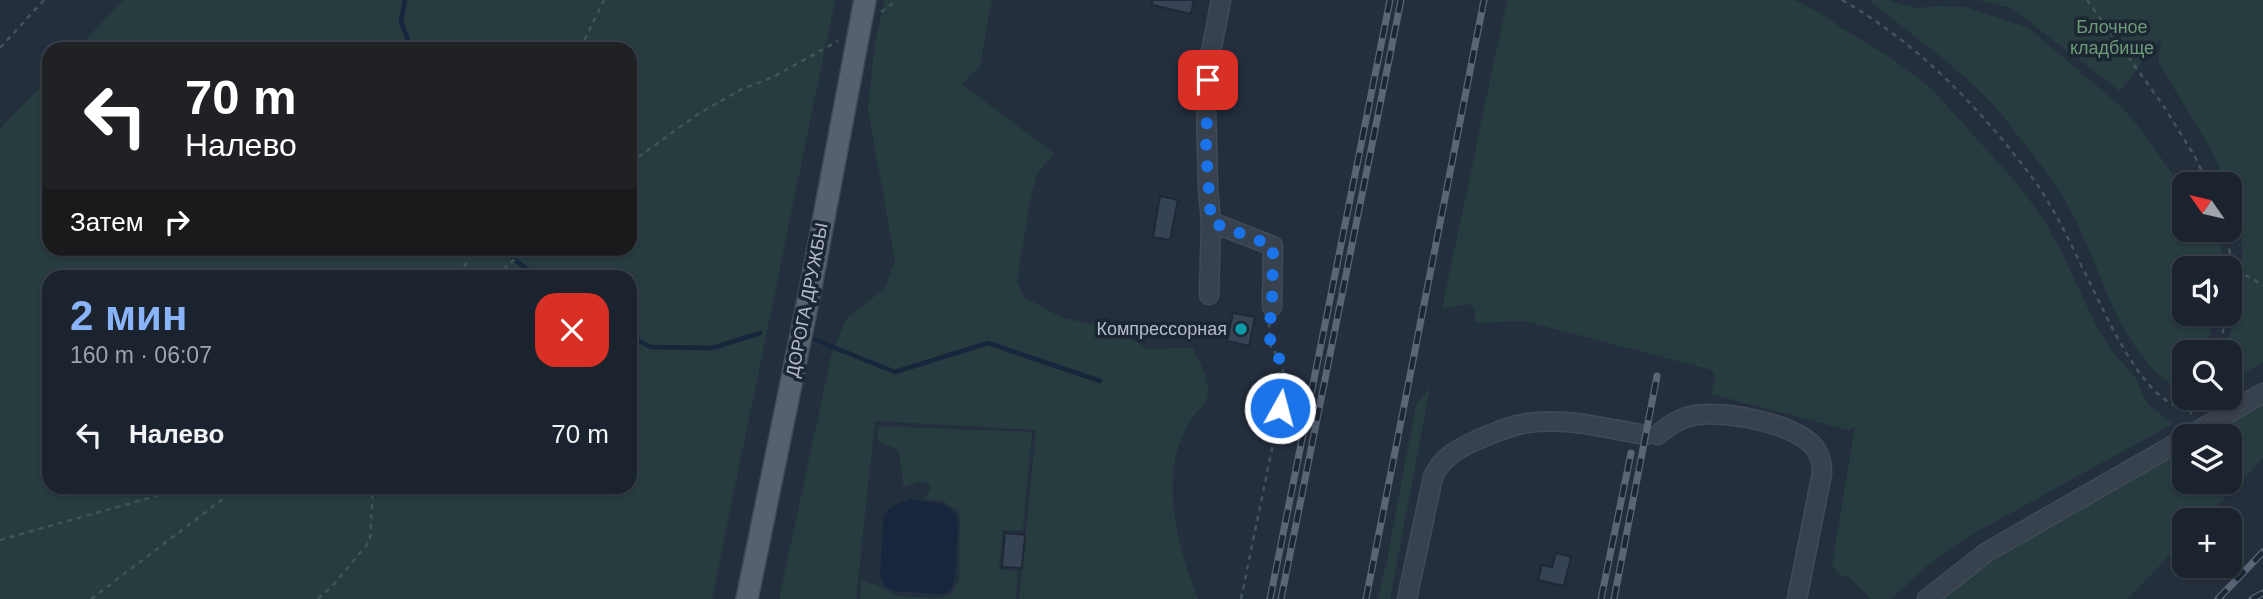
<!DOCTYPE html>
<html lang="ru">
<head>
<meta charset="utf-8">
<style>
  body { margin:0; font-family:Arial,sans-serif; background:#282f3a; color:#f1f3f6; height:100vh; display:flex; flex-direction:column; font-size:26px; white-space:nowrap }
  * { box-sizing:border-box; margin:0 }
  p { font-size:23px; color:#a0a4aa }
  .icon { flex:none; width:38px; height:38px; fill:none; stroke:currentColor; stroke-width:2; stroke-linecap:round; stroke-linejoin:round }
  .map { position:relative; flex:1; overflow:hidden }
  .details { position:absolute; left:42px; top:270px; width:595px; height:224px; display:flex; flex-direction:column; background:#1b232e; border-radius:21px; box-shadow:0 2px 5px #0004,0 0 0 2px #39404a }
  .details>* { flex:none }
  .top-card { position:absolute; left:42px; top:42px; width:595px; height:214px; border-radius:21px; box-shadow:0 2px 5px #0004,0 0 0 2px #39404a; background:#202124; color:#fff; overflow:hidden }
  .needle { width:46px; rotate:304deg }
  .fabs { position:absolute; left:2172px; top:172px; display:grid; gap:14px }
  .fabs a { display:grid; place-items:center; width:70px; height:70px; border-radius:14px; background:#1b232e; box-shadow:0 2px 5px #0004,0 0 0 2px #39404a; font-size:35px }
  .pin { position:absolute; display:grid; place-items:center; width:60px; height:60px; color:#fff; margin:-30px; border-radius:14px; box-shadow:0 4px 10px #0006 }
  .me { position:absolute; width:77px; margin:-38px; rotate:7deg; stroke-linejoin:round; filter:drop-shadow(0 0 5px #0008) }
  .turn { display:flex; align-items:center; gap:24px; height:147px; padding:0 28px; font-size:32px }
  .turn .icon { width:91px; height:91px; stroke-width:2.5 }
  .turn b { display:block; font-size:49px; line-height:60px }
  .then { display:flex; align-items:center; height:66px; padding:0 28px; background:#0003; gap:14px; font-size:26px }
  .round { display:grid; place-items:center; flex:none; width:74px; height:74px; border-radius:21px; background:#282f3a }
  .headline { display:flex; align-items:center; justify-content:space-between; height:119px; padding:0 28px }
  h1 { font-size:42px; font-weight:700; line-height:52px; color:#8ab4f8 }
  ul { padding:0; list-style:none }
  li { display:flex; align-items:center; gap:21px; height:91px; padding:0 28px }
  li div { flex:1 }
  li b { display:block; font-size:26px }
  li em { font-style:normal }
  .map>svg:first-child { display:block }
  .green { fill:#263c3f; fill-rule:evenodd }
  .water { fill:#17263c }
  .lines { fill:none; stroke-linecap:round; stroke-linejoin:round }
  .stream { stroke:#17263c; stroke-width:4.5 }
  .building { fill:#364354; stroke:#1f2835; stroke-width:2 }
  .minor-casing { stroke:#414a57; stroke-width:21 }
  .major-casing { stroke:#414a57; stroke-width:24 }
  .path { stroke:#3f5557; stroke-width:2.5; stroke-dasharray:5 5; stroke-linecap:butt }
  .minor { stroke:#38414e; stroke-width:18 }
  .major { stroke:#56606e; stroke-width:21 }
  .rail-casing { stroke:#5a6575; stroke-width:7 }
  .rail { stroke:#1d2633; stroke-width:4.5; stroke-dasharray:13; stroke-linecap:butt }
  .route { stroke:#1a73e8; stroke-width:12; stroke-dasharray:0 21.6 }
  .culture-dot { fill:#0f9aa8; stroke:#1d2633; stroke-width:2.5 }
  .labels { text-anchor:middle; stroke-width:7; stroke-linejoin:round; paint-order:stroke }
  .park-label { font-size:18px; fill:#6b9a76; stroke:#1d2633 }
  .street-label { font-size:18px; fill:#b4bcc9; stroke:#1d2633 }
  .poi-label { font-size:18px; fill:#b4bcc9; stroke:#1d2633; text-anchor:end }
</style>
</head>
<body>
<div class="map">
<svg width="2263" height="599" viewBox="0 0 2263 599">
  <rect width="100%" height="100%" fill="#242f3e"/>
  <g class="green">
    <path d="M 123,0 L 835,0 L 712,599 L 0,599 L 0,129 L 49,78 L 49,248 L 630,248 L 630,49 L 77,49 ZM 49,276 L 630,276 L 630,486 L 49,486 Z"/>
    <path d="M 885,0 L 992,0 L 980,66 L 962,84 L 1054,153 L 1037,174 L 1031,197 L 1017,281 L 1024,297 L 1060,317 L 1111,329 L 1148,321 L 1131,338 L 1147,349 L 1193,348 C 1199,362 1209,378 1208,394 C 1207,405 1195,412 1190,421 C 1182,435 1176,450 1174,466 C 1168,512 1182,557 1198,599 L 1019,599 L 1036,430 L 875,421 L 856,599 L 779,599 L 831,357 L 846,319 L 885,288 L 895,261 L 868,109 L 875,42 Z"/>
    <path d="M 1507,0 L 1794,0 L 1822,14 L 1840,27 L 1888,56 L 1931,88 L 2021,188 L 2044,220 L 2061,251 L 2096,325 L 2114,354 L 2137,379 L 2141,392 L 2149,405 L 2173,424 L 1967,537 L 1926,567 L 1891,599 L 1871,599 L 1848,576 L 1841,576 L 1832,566 L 1855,427 L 1848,430 L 1711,394 L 1715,377 L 1712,370 L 1524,321 L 1475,323 L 1475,309 L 1468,304 L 1442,309 Z"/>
    <path d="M 1869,0 L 1887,0 L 1916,8 L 1939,6 L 1965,7 L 2027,27 L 2123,108 L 2140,128 L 2184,191 L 2184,229 L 2220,229 L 2223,268 L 2184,268 L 2184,313 L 2216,313 L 2204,352 L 2184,352 L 2184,382 L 2172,385 C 2112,342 2100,258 2063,197 C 2051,177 2036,159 2022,141 C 2012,129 2003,115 1992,103 C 1955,65 1910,34 1869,0 Z"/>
    <path d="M 1977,0 L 2263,0 L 2263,363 L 2230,380 L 2230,352 L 2223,352 L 2241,304 L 2242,276 L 2242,244 L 2230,193 L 2230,184 L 2226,184 L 2213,153 L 2158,62 L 2162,37 L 2120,91 L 2011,8 Z"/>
    <path d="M 1430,388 L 1390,599 L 1378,599 L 1387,560 L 1416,404 Z"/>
    <path d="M 2263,404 L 2263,458 L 2204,520 L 2184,520 L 2184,540 L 2128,599 L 1938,599 L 1982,566 L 2184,449 L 2184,481 L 2230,481 L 2230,436 L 2208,436 Z"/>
    <path d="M 879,426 L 1032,432 L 1023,530 L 1003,530 L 999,569 L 1018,571 L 1016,599 L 860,599 L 861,580 L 879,586 L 895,595 L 908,597 L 941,598 L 951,594 L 959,580 L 960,519 L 958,511 L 943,501 L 923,499 L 928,494 L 931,487 L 928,483 L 921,481 L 904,487 C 903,482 900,456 899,453 C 894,441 871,451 879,426 Z"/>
  </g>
  <path class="water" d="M 910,499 L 941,504 L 951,509 L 956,515 L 958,526 L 955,578 L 951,589 L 943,594 L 893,591 L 884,585 L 880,575 L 884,516 L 892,506 Z"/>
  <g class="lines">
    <g class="stream">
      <path d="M 405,0 L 401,21 L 411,49"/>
      <path d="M 507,248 L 514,259 L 536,276"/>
      <path d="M 630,336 L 651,347 L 712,348 L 760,333"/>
      <path d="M 808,337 L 895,372 L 988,343 L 1100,381"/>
    </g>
  </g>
  <g class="building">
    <path d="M 1152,0 L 1194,0 L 1191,14 L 1152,5 Z"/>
    <path d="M 1160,196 L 1178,200 L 1170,240 L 1153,237 Z"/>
    <path d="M 1233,313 L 1255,317 L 1249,346 L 1227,341 Z"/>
    <path d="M 1005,533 L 1025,535 L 1022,568 L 1002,567 Z"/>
    <path d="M 1556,553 L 1571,557 L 1564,586 L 1538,580 L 1542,565 L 1552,567 Z"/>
  </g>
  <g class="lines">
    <g class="minor-casing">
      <g id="minor">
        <path d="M 1211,222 L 1273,246 L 1272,307"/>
        <path d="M 1209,295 L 1211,222 L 1208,189 L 1206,102 L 1211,52 L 1221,0"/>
        <path d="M 1658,435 C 1669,425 1682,417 1696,415 C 1727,411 1795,423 1815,448 C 1821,456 1822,464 1822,473 L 1797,599"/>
        <path d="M 2189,436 L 2263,393"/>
        <path d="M 1407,599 L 1433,477 C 1441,458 1459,448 1477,440 C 1494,433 1510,425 1528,423 C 1566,417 1608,429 1646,435"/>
        <path d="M 1927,599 L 1987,552 L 2184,439"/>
      </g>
    </g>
    <g class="major-casing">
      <path id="major" d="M 747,599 L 811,286 L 865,0"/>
    </g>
    <g class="path">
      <path d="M 1842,0 C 1916,42 1977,105 2028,172 C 2050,201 2066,233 2081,265 C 2101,303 2134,386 2174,405 C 2178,407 2185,408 2189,408 L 2192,415"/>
      <path d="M 2087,0 L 2163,105 L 2195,157 L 2208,184"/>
      <path d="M 881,12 L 897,0"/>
      <path d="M 0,48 L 44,0"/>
      <path d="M 580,49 L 604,0"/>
      <path d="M 630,163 L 698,114 L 742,89 L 773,77 L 838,41"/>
      <path d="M 2225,229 C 2231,255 2237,285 2230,311"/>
      <path d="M 2232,260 L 2245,275 L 2263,285"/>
      <path d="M 460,276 L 474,248"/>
      <path d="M 496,276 L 527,248"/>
      <path d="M 2216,352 L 2229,313"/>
      <path d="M 2189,408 L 2195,397"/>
      <path d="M 0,540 L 192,486"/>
      <path d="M 91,599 L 240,486"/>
      <path d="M 318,599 L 335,583 L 370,541 L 373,486"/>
      <path d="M 1241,599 L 1286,381 L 1279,358 L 1271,347 L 1269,324"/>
    </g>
    <use href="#minor" class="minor"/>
    <use href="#major" class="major"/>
    <g class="rail-casing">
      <g id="rail">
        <path d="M 1270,599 L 1390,0"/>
        <path d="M 1281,599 L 1401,0"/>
        <path d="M 1366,599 L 1484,0"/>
        <path d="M 1601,599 L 1631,453"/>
        <path d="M 1614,599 L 1657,376"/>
        <path d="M 2218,599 L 2263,552"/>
        <path d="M 2252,599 L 2263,593"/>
      </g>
    </g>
    <use href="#rail" class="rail"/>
  </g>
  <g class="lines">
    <path class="route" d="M 1208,80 L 1206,149 L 1211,222 L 1273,246 L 1272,307 L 1269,329 L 1271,347 L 1279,358 L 1286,381 L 1280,408"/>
  </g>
  <circle class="culture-dot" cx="1241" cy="329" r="7"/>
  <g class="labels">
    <g class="park-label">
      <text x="2112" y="33">Блочное<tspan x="2112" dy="21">кладбище</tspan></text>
    </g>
    <g class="street-label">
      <text transform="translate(807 300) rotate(-79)" y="6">ДОРОГА ДРУЖБЫ</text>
    </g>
    <g class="poi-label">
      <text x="1227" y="335">Компрессорная</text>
    </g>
  </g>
</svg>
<div class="fabs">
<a><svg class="needle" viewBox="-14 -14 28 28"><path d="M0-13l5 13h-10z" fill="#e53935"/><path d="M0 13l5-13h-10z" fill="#a0a4aa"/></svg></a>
<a><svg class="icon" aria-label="sound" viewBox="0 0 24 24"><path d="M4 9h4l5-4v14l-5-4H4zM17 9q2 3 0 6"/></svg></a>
<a><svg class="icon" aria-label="search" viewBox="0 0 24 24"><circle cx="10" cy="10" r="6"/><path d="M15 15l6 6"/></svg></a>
<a><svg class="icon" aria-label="layers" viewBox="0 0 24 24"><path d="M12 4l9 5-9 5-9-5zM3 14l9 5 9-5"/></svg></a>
<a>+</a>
</div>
<div class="pin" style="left:1208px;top:80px;background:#d93025"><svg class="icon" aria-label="arrive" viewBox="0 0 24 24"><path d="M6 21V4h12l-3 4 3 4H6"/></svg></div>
<svg class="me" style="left:1280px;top:408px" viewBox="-20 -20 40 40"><circle r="17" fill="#1a73e8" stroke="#fff" stroke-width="3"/><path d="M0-11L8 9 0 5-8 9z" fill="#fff"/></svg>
<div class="top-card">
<div class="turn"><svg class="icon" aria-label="left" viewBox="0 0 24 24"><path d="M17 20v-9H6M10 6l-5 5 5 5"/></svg><div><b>70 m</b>Налево</div></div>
<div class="then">Затем<svg class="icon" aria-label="right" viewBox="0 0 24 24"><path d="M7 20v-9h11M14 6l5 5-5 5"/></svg></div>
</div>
<section class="details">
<div class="headline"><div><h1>2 мин</h1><p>160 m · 06:07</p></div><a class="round" style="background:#d93025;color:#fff"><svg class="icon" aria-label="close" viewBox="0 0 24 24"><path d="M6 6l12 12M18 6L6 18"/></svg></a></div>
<ul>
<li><svg class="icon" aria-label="left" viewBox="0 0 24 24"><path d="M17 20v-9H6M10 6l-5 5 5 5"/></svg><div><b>Налево</b></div><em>70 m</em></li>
</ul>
</section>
</div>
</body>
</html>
